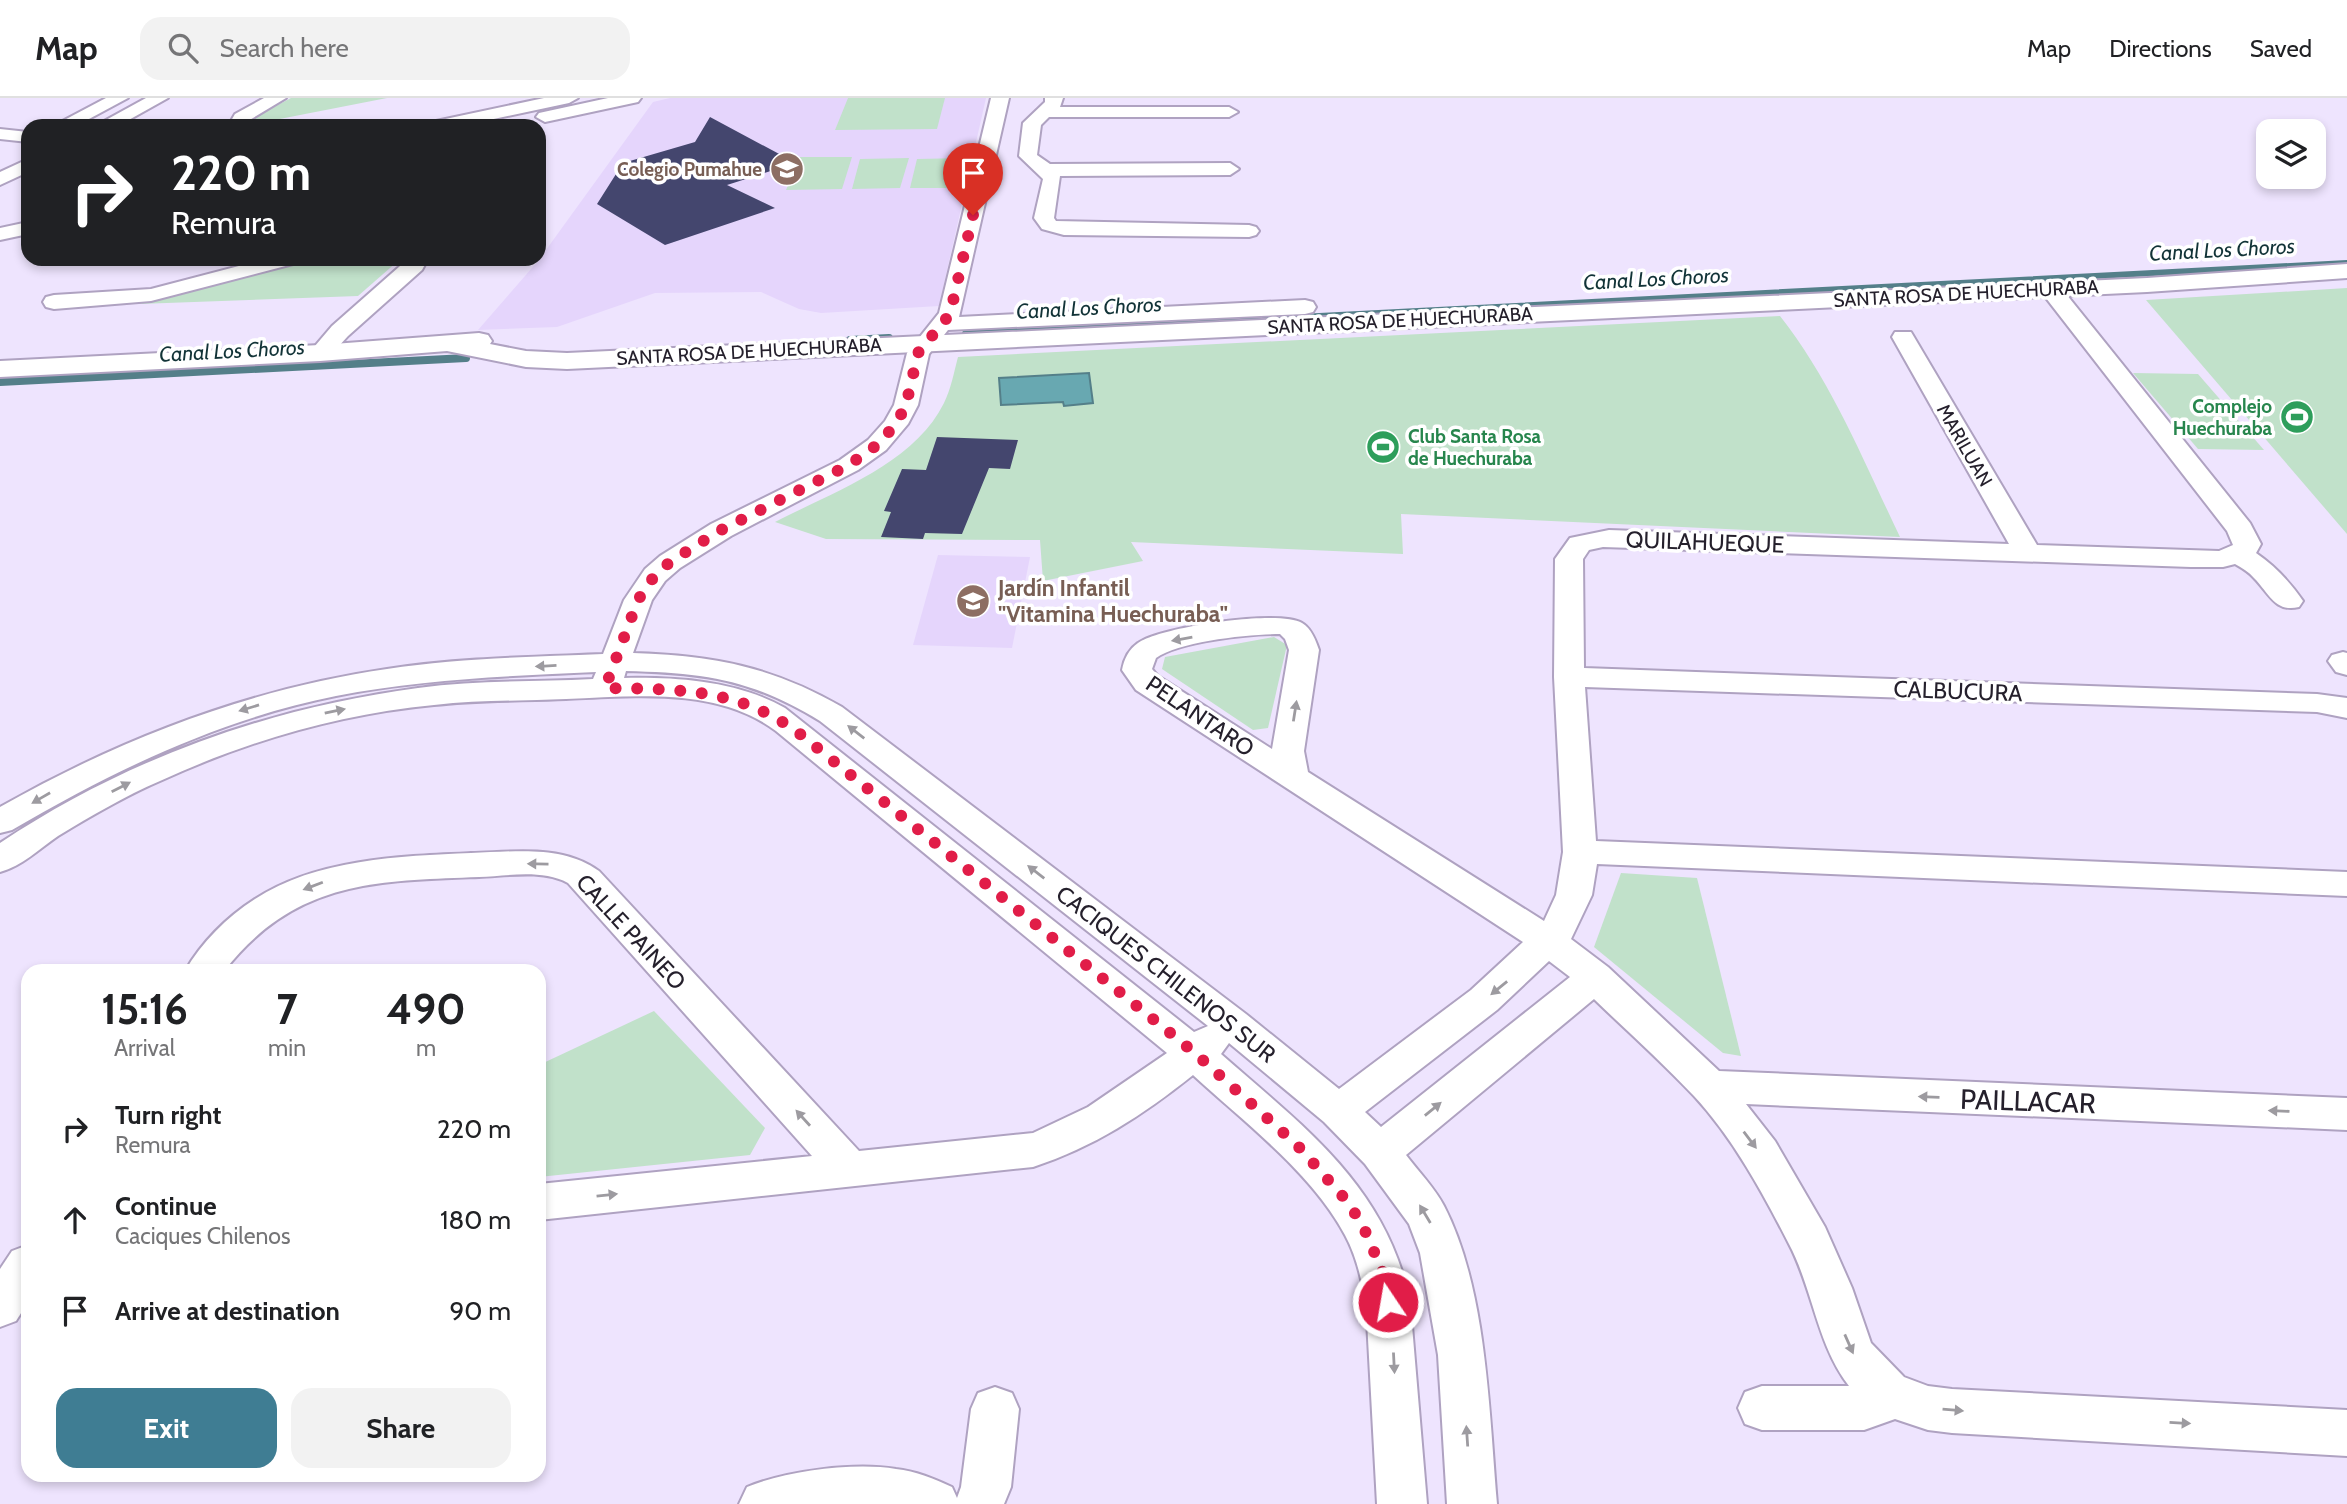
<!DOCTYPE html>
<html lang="en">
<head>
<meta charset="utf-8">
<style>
  body { margin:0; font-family:Cabin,sans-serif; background:#f2f2f2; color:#202124; height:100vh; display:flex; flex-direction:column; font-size:26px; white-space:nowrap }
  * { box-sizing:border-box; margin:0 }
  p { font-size:23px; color:#757577 }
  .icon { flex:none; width:38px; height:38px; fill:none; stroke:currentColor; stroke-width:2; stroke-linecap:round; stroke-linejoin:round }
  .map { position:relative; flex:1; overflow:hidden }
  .panel { position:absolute; left:21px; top:866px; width:525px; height:518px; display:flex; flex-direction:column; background:#fff; border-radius:21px; box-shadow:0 4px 10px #0003 }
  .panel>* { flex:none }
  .top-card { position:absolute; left:21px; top:21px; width:525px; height:147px; border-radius:21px; box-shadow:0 4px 10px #0003; background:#202124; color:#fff; overflow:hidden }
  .buttons { position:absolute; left:2256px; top:21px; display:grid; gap:14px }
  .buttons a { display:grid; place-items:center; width:70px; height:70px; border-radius:14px; background:#fff; box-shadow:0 4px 10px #0003; font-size:35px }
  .pin { position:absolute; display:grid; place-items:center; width:60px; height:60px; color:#fff; margin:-72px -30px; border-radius:50% 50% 50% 0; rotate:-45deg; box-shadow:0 0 7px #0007 }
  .pin .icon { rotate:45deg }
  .me { position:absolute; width:77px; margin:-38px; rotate:348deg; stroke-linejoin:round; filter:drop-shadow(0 0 5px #0008) }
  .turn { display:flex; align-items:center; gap:24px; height:147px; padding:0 35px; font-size:32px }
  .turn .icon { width:91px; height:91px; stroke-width:2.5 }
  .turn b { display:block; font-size:49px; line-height:60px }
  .eta { display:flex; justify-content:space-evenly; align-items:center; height:119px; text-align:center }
  .eta b { font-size:42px; font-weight:700; line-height:49px }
  .button { display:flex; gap:14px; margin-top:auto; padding:14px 35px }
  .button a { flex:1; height:80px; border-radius:21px; background:#3f7d93; color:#fff; font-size:28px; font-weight:700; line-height:80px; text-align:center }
  .button a+a { background:#f2f2f2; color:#202124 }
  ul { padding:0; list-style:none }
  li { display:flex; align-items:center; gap:21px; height:91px; padding:0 35px }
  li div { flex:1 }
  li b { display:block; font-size:26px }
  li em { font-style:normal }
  header { display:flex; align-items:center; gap:42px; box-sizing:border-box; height:98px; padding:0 35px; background:#fff; border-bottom:2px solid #e0e0e0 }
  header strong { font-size:33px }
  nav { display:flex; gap:38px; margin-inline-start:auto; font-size:24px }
  .search { width:490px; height:63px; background:#f2f2f2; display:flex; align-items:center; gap:18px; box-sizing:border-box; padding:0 24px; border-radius:21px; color:#757577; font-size:26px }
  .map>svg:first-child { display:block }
  .built { fill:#e5d5fc }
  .green { fill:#c1e1ca }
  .water { fill:#68a8b1; stroke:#547f89; stroke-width:2 }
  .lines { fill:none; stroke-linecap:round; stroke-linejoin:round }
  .stream-far1 { stroke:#547f89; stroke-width:6 }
  .stream { stroke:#547f89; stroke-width:8 }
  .building { fill:#44466e }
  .street-casing { stroke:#afa2c1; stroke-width:4 }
  .secondary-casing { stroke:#afa2c1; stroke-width:4 }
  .street { fill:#fff; fill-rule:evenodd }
  .secondary { fill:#fff; fill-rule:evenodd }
  .oneway { fill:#9d9ba0 }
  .route { stroke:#e11d48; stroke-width:12; stroke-dasharray:0 21.6 }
  .labels { text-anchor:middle; stroke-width:7; stroke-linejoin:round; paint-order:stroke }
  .far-education-label { font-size:19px; font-weight:bold; fill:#785e54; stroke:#fff; text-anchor:end }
  .far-street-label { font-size:19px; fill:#25202c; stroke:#fff }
  .far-leisure-label { font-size:19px; font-weight:bold; fill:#27864d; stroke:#fff; text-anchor:end }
  .far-water-label { font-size:21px; font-style:italic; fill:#123337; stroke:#fff }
  .street-label { font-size:23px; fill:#25202c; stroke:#fff }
  .education-label { font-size:23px; font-weight:bold; fill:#785e54; stroke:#fff; text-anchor:start }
  .near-street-label { font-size:28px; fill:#25202c; stroke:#fff }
</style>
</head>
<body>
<header>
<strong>Map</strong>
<div class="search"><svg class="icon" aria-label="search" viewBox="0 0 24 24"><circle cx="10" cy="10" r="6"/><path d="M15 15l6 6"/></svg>Search here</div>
<nav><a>Map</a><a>Directions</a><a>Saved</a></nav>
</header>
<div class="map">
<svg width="2347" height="1406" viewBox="0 0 2347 1406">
  <rect width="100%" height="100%" fill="#eee4fe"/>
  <g class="built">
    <path d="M 670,0 L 986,0 L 939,208 L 821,215 L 799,211 L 761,194 L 655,195 L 557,229 L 478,232 L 538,163 L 653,4 Z"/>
    <path d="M 938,457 L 1030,459 L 1012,550 L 913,547 Z"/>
  </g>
  <g class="green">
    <path d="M 291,0 L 387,0 L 249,27 L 251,21 Z"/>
    <path d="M 848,0 L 945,0 L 937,31 L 835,32 Z"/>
    <path d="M 800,59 L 852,59 L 842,91 L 786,92 Z"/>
    <path d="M 909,60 L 900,90 L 852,91 L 860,61 Z"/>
    <path d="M 964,60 L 959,90 L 910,90 L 917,61 Z"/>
    <path d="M 317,161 L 395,161 L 398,163 L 358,198 L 139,206 Z"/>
    <path d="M 2347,190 L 2347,436 L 2146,202 Z"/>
    <path d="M 1780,218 C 1832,284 1864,364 1900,439 L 1401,416 L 1403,456 L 1131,444 L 1143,463 L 1043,483 L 1040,442 L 826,441 L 775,424 C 833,394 914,366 944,305 C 951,291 954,274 958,259 Z"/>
    <path d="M 2133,275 L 2198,276 L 2264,352 L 2198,351 Z"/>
    <path d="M 1274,539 L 1287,547 L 1268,630 L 1253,632 L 1162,571 L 1165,559 Z"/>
    <path d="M 1621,775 L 1697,780 L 1741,958 L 1723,955 L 1594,849 Z"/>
    <path d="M 654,913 L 765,1030 L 750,1057 L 539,1079 L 539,967 Z"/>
  </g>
  <path class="water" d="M 1089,275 L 1093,305 L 1064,308 L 1063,304 L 1001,307 L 999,280 Z"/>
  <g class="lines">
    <path class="stream-far1" d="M 1146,227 L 2347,165"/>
    <g class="stream">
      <path d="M 966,236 L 1180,225"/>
      <path d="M 850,242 L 889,240"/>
      <path d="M 0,284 L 466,260"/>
    </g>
  </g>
  <g class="building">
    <path d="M 710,19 L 796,65 L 727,87 L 775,110 L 665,147 L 597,106 L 623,65 L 695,44 Z"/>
    <path d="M 937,339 L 1018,342 L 1010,371 L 989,370 L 962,436 L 925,435 L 923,441 L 881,439 L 891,414 L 884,413 L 902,371 L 926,372 Z"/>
  </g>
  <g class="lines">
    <g class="street-casing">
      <g id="street">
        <path d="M 106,0 L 128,0 L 76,28 L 53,28 Z"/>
        <path d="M 146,0 L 168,0 L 118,28 L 95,28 Z"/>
        <path d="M 264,0 L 286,0 L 248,23 L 246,28 L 228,28 L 235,16 Z"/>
        <path d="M 544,0 L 578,0 L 569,5 L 461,28 L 427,28 L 436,23 Z"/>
        <path d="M 608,0 L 641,0 L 638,4 L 545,24 L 536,19 L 539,15 Z"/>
        <path d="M 991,0 L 1009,0 L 959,219 L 1305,202 L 1313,204 L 1316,209 L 1313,214 L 1305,216 L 948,232 L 929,256 L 918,307 L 908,326 L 886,352 L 858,372 L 731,438 L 680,470 L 665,483 L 652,502 L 633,555 C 712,557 773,569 842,609 L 1246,916 L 1339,991 L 1471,892 L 1523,844 L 1136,592 L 1122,572 C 1124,561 1129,551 1138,545 C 1160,529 1279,511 1302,525 C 1311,530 1316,543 1319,552 L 1304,653 L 1308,674 L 1544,823 L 1556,797 L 1563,754 L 1554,579 L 1555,461 L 1570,440 L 1609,432 L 2009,446 L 1892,239 L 1895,234 L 1911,234 L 1914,239 L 2037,447 L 2219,453 L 2233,447 L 2227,433 L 2039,191 L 2042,186 L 2058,186 L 2250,425 L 2261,446 L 2256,455 C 2275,468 2290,484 2303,503 L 2299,509 C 2275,515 2269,495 2254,480 C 2249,474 2242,470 2235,466 L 2223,469 L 2191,469 L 1603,449 L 1589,452 L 1583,461 L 1584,570 L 2317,596 L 2347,600 L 2347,620 L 2317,614 L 1585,589 L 1596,743 L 2347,774 L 2347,798 L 1597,766 L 1592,797 L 1571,841 L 1608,869 L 1719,973 L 2347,1000 L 2347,1032 L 1746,1006 L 1775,1043 L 1825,1129 L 1852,1190 L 1871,1245 L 1904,1279 L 1928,1288 L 1952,1291 L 2347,1312 L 2347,1358 L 1952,1335 L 1928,1332 L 1895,1321 L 1864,1332 L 1762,1332 L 1745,1326 L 1738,1310 L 1745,1294 L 1762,1288 L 1849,1288 C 1817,1247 1813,1191 1789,1146 C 1763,1095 1733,1040 1694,998 C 1662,964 1627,933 1594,901 L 1406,1057 C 1418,1073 1435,1090 1444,1108 C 1487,1191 1489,1314 1497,1406 L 1447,1406 L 1438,1257 L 1420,1155 L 1409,1126 L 1365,1066 L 1324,1024 L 1229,945 L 1221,956 C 1304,1029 1387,1089 1410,1204 L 1427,1406 L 1377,1406 L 1366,1204 C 1361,1181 1357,1159 1345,1137 C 1312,1075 1244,1024 1193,977 C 1143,1017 1094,1049 1033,1069 L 539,1122 L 539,1086 L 812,1058 L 568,785 C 542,771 507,778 479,779 C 373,783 295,783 224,873 L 185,873 C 202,844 227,819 255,801 C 316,761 400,758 471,755 C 514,754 562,746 599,773 L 859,1053 L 1033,1035 L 1088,1009 L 1167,955 L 776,633 C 718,589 635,598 566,601 C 522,603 478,602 434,607 C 339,616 247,643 160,683 C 125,698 91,718 58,738 C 39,751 22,768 0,774 L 0,745 C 126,661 268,610 418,590 C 476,582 535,584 593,581 L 596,574 C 509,578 422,581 336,598 C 220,621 113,673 12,732 L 0,735 L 0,709 C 120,641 249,591 387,571 C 458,560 531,559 603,556 L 624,502 L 645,471 L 660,458 L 711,426 L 840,362 L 868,342 L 885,323 L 894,307 L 907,255 L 939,215 ZM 1280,536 L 1285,541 L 1289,552 L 1272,651 L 1158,578 L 1152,571 L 1156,560 C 1179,543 1251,536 1280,536 ZM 626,573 C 705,575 751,581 820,623 L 1208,928 L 1194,934 L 785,610 C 737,583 678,579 624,580 ZM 1549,863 L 1570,879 L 1381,1029 L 1365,1014 L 1497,912 Z"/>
        <path d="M 1045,0 L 1063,0 L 1060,9 L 1229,9 L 1238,14 L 1229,19 L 1049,19 L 1041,27 L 1037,57 L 1050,66 L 1230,65 L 1239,71 L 1230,77 L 1060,78 L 1054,120 L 1056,123 L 1249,127 L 1256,129 L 1259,133 L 1256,137 L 1249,139 L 1064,137 L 1042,131 L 1034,120 L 1043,81 L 1019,58 L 1023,25 L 1045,4 Z"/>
        <path d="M 0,31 L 28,34 L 28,44 L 0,41 Z"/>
        <path d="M 28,61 L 28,74 L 0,87 L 0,74 Z"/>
        <path d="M 28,124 L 28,136 L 0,142 L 0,130 Z"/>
        <path d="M 266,161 L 300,161 L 297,165 L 151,203 L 54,211 L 46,209 L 43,204 L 46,199 L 54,197 L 151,191 Z"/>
        <path d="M 408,161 L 428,161 L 422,172 L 348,238 L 328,260 L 312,260 L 309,255 L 332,228 Z"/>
        <path d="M 2343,554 L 2347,555 L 2347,577 L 2336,574 L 2328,563 L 2332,557 Z"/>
        <path d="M 28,1147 L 28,1204 L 16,1223 L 0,1229 L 0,1171 L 12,1153 Z"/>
        <path d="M 995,1289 L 1012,1295 L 1019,1311 L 1011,1389 L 1004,1406 L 739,1406 L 747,1389 C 786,1373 854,1364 896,1371 C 916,1373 934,1381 952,1389 L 957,1400 L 961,1389 L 971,1311 L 978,1295 Z"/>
      </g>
    </g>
    <g class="secondary-casing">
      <path id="secondary" d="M 2347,166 L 2347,180 L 2147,194 L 567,271 L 526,269 L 447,253 L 320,263 L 0,279 L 0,263 L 320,247 L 479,235 L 488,237 L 492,243 L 490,246 L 526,253 L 567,255 L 2147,180 Z"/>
    </g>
    <use href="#street" class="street"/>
    <use href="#secondary" class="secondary"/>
  </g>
  <defs><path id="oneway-solid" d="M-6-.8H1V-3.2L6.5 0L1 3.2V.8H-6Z" transform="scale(1.75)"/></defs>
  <g class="oneway">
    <use href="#oneway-solid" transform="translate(1182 541) rotate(170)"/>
    <use href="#oneway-solid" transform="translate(546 568) rotate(177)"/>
    <use href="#oneway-solid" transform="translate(249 610) rotate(163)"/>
    <use href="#oneway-solid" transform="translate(335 613) rotate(-12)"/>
    <use href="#oneway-solid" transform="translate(1295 613) rotate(-81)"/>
    <use href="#oneway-solid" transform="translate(856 634) rotate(-142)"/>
    <use href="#oneway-solid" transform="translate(121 689) rotate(-27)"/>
    <use href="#oneway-solid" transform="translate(41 700) rotate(150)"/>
    <use href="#oneway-solid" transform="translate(538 766) rotate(-179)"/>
    <use href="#oneway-solid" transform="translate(1036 774) rotate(-142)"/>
    <use href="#oneway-solid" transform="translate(313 788) rotate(159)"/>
    <use href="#oneway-solid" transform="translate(1499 890) rotate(141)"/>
    <use href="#oneway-solid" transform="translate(1929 999) rotate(-178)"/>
    <use href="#oneway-solid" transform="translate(1433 1011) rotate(-39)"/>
    <use href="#oneway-solid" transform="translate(2279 1013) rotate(-178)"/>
    <use href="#oneway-solid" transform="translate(803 1020) rotate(-132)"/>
    <use href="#oneway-solid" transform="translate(1750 1042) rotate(53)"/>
    <use href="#oneway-solid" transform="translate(607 1097) rotate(-6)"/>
    <use href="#oneway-solid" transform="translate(1425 1116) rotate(-121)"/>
    <use href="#oneway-solid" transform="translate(1849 1246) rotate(66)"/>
    <use href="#oneway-solid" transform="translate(1394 1265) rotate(87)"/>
    <use href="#oneway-solid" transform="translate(1953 1312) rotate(5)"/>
    <use href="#oneway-solid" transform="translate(2180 1325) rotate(3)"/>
    <use href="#oneway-solid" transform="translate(1467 1338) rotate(-94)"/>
  </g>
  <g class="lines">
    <path class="route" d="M 973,117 L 950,216 L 918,255 L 906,307 L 896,326 L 877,347 L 849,367 L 721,432 L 670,464 L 655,477 L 638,502 L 605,590 C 677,591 740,590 800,636 L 1195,955 L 1298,1048 L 1346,1102 L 1362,1126 L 1382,1172 L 1388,1204"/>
  </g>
  <defs>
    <g id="school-disc" transform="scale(1.75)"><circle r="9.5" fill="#8d6e63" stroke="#fff"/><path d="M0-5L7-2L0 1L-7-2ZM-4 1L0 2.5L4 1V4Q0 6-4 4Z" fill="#fff"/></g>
    <g id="stadium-disc" transform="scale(1.75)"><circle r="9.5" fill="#2e9e5b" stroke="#fff"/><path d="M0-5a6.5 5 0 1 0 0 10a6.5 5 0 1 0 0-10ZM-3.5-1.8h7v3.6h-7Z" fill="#fff"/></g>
  </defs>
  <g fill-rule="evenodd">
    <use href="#school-disc" x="787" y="71"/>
    <use href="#stadium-disc" x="2297" y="319"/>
    <use href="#stadium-disc" x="1383" y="349"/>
    <use href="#school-disc" x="973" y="503"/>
  </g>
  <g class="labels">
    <g class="far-education-label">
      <text x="762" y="78">Colegio Pumahue</text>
    </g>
    <g class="far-street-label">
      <text transform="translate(1966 195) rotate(-3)" y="7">SANTA ROSA DE HUECHURABA</text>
      <text transform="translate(1400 222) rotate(-3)" y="7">SANTA ROSA DE HUECHURABA</text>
      <text transform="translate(749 253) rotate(-3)" y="7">SANTA ROSA DE HUECHURABA</text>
      <text transform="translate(1965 347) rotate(60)" y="7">MARILUAN</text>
    </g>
    <g class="far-leisure-label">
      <text x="2272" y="315">Complejo<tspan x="2272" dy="22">Huechuraba</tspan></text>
      <text x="1408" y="345" text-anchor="start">Club Santa Rosa<tspan x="1408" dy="22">de Huechuraba</tspan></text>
    </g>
    <g class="far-water-label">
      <text transform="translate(2222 152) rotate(-3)" y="7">Canal Los Choros</text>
      <text transform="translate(1656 181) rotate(-3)" y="7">Canal Los Choros</text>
      <text transform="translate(1089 210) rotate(-3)" y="7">Canal Los Choros</text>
      <text transform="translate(232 253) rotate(-3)" y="7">Canal Los Choros</text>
    </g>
    <g class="street-label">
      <text transform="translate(1705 444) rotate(2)" y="8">QUILAHUEQUE</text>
      <text transform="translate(1958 593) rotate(2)" y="8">CALBUCURA</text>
      <text transform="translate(1200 618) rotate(34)" y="8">PELANTARO</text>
      <text transform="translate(631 834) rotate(47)" y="8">CALLE PAINEO</text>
      <text transform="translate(1166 876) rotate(38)" y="8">CACIQUES CHILENOS SUR</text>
    </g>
    <g class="education-label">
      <text x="998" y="498">Jardín Infantil<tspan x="998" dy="26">"Vitamina Huechuraba"</tspan></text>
    </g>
    <g class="near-street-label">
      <text transform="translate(2028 1003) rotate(2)" y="10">PAILLACAR</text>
    </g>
  </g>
</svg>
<div class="buttons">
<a><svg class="icon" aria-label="layers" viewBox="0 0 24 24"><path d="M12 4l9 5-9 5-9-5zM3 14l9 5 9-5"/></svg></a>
</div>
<div class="pin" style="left:973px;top:117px;background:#d93025"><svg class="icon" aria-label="arrive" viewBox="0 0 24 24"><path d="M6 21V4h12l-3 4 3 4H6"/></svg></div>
<svg class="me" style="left:1388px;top:1204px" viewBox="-20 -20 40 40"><circle r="17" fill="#e11d48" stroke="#fff" stroke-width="3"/><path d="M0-11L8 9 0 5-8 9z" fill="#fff"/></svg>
<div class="top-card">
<div class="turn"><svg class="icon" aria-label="right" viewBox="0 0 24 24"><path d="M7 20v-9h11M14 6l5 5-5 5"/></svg><div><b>220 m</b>Remura</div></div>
</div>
<section class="panel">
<div class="eta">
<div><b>15:16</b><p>Arrival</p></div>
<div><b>7</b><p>min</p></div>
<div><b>490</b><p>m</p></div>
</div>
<ul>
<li><svg class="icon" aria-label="right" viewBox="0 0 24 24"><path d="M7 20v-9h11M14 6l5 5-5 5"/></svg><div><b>Turn right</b><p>Remura</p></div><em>220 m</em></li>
<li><svg class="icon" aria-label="ahead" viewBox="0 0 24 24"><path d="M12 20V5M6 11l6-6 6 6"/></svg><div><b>Continue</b><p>Caciques Chilenos</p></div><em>180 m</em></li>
<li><svg class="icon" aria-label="arrive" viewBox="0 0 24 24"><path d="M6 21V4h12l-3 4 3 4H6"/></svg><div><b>Arrive at destination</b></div><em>90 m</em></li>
</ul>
<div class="button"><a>Exit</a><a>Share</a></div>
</section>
</div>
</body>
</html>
